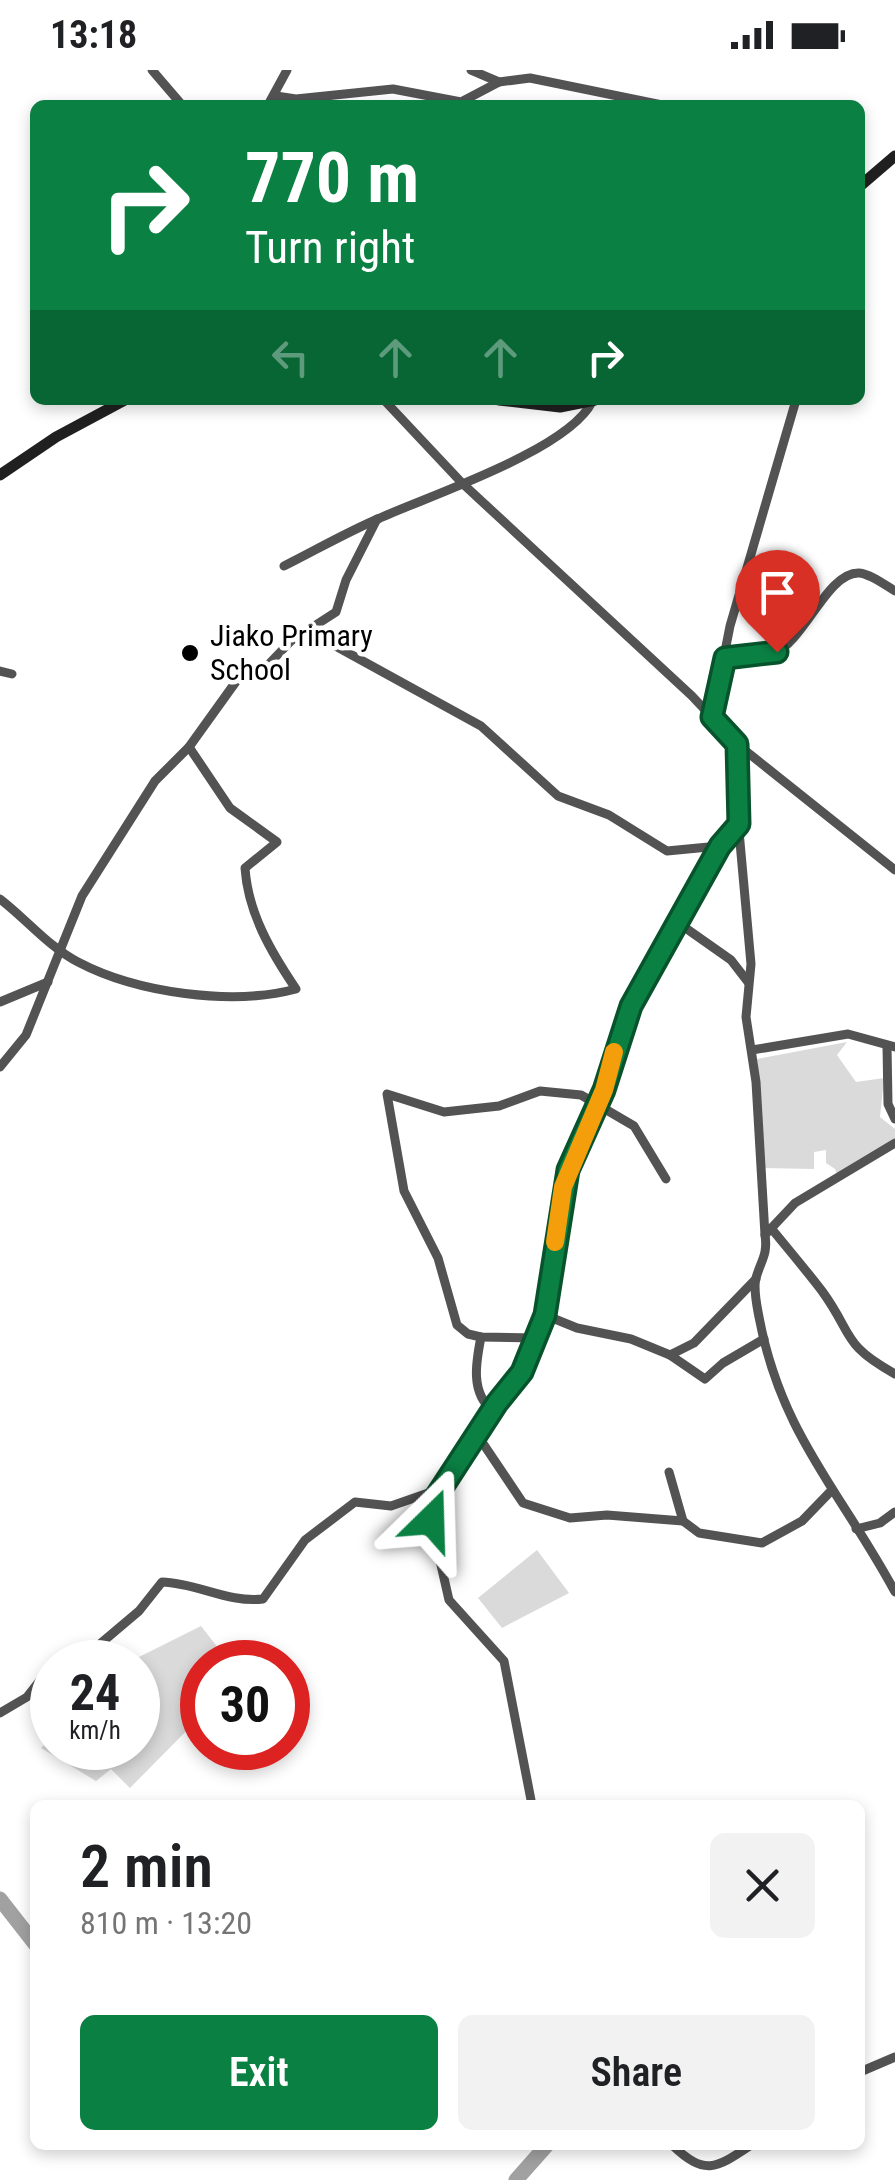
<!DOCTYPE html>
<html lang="en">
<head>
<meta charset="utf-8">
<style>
  body { margin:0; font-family:"Roboto Condensed",sans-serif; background:#f2f2f2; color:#202124; height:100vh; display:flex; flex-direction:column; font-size:38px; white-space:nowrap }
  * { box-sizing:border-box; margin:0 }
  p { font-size:32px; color:#757577 }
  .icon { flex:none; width:55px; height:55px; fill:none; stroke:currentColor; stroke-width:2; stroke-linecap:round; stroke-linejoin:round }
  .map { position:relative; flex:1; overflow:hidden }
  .drawer { position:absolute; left:30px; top:1730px; width:835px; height:350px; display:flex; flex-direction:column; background:#fff; border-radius:15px; box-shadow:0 5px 15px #0003 }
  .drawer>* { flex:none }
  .guide { position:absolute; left:30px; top:30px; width:835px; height:305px; border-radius:15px; box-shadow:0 5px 15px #0003; background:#0b8043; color:#fff; overflow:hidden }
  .speed { position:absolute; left:30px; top:1570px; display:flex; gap:20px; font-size:50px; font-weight:700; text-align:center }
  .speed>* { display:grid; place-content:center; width:130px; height:130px; border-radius:50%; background:#fff; box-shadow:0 5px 15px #0003; line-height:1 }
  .speed small { font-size:25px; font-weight:400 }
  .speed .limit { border:15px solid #d22; background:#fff; color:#111 }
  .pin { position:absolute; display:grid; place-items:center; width:85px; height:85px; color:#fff; margin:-102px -42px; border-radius:50% 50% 50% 0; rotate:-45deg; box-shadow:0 0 10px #0007 }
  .pin .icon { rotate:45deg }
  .me { position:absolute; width:110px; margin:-55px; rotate:22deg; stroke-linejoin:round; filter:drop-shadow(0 0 8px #0008) }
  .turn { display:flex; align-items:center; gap:35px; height:210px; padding:0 50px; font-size:45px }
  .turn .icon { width:130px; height:130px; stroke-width:2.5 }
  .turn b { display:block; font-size:70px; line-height:85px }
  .lanes { display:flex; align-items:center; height:95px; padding:0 50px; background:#0003; justify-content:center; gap:50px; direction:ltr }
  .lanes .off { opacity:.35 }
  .round { display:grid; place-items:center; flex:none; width:105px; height:105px; border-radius:15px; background:#f2f2f2 }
  .overview { display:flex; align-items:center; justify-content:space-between; height:170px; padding:0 50px }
  h1 { font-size:60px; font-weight:600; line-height:75px }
  .action { display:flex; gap:20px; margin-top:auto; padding:20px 50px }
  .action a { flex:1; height:115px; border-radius:15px; background:#0b8043; color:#fff; font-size:40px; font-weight:600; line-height:115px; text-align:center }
  .action a+a { background:#f2f2f2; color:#202124 }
  .status { display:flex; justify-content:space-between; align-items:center; height:70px; padding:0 50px; background:#fff; direction:ltr }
  .status svg { height:28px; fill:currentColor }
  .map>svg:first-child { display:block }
  .green { fill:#dadada }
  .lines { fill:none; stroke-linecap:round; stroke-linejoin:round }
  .river { stroke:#a1a1a1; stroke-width:15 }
  .street { stroke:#535353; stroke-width:9 }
  .secondary { stroke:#202020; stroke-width:11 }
  .route-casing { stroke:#07532c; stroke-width:25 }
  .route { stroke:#0b8043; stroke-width:18 }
  .slow { stroke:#f59e0b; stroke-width:18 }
  .poi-dot { fill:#000; stroke:#fff; stroke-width:4 }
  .labels { text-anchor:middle; stroke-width:9; stroke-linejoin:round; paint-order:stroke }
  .poi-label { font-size:30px; fill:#000; stroke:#fff; text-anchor:start }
</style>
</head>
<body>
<div class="status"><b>13:18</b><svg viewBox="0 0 49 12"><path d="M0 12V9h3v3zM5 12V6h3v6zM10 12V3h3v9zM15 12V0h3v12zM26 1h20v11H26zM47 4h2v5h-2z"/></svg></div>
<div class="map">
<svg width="895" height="2110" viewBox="0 0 895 2110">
  <rect width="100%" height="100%" fill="#fff"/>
  <g class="green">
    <path d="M 847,972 L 837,985 L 856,1012 L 884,1008 L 880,1047 L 895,1059 L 895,1075 L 839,1109 L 835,1099 L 826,1093 L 826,1080 L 814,1082 L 814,1099 L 764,1098 L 757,989 Z"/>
    <path d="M 537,1480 L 569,1523 L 502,1558 L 478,1528 Z"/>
    <path d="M 201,1556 L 229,1592 L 202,1592 L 202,1645 L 130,1718 L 111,1699 L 96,1711 L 41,1678 L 52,1667 L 52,1678 L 138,1678 L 138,1592 L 129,1592 Z"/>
  </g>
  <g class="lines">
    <g class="river">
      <path d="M 0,1829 L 35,1874"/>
      <path d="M 516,2110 L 547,2075"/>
    </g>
    <g class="street">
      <path d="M 152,0 L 182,35"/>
      <path d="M 471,0 L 499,12"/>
      <path d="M 276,26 L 296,29 L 393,19 L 461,32 L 499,12 L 530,8 L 662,35"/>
      <path d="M 268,35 L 287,0"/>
      <path d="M 384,330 L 462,413 L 692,626 L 737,674 L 895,800"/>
      <path d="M 284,496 C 316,480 347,462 380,448 C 431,425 568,380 592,332"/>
      <path d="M 310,562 L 481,656 L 558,726 L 609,745 L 667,781 L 719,776"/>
      <path d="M 725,588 C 741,588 758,589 773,584 C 805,571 827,502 859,503 C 871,504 885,515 895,521"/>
      <path d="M 0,601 L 12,604"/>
      <path d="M 712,647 L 730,556 L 796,330"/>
      <path d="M 737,674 L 736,728 L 751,894 L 746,947 L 756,1012 L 765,1165"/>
      <path d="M 0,829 C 25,848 50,878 78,892 C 137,923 232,936 296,919 C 271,882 248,843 245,798 L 277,772 L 230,738 L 189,677"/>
      <path d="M 677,852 L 731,890 L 748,912"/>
      <path d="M 0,932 L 48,912"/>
      <path d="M 887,976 L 888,1034 L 895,1049"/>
      <path d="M 752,980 L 848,964 L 895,977"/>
      <path d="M 0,997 L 26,965 L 82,826 L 155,711 L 189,677 L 240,606 L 264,599 L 291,571 L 336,542 L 346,510 L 377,449"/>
      <path d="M 895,1073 L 795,1133 L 765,1165 C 768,1185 761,1190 756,1208 C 753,1219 757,1236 759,1247 C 781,1365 842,1423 895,1522"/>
      <path d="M 771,1158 C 788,1179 806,1200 822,1221 C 854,1265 841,1274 895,1304"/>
      <path d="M 545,1245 L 577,1258 L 631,1269 L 670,1285 L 694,1273 L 756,1209"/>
      <path d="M 481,1267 C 476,1292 470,1323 493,1341"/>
      <path d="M 536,1268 L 481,1267 L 468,1264 L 457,1255 L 438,1188 L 404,1121 L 387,1024 L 444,1042 L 499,1036 L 540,1021 L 581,1025 L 634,1056 L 666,1109"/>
      <path d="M 670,1285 L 705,1309 L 723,1293 L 764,1269"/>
      <path d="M 478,1366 L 523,1433 L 570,1448 L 607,1445 L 683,1451 L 699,1463 L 762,1473 L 802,1451 L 831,1421"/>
      <path d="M 669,1402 L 683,1451"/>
      <path d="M 856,1459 L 880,1453 L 895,1442"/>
      <path d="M 56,1592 L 94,1579 L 139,1541 L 162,1512 C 197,1513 228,1533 263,1529 L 305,1470 L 355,1432 L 391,1436 L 437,1420"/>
      <path d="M 0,1643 L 27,1627 L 52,1595"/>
      <path d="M 531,1730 L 504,1591 L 449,1530 L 431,1451 L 432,1433 L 497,1333 L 522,1302 L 545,1245 L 568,1100 L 604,1021 L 631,936 L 719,776 L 739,754"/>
      <path d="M 860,2002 L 895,1987"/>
      <path d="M 672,2075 C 705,2106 715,2099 751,2075"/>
    </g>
    <g class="secondary">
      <path d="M 860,116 L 895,86"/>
      <path d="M 499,330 L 560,337 L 595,330"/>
      <path d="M 0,405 L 56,367 L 125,330"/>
    </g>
  </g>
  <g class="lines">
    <g class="route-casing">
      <path id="route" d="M 431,1450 L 432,1433 L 497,1333 L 522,1302 L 545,1245 L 568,1100 L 604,1020 L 631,936 L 720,776 L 739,754 L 737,674 L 712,647 L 725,588 L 777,582"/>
    </g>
    <use href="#route" class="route"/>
    <path class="slow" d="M 555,1172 L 563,1117 L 604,1020 L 614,982"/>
  </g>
  <circle class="poi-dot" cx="190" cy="583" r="10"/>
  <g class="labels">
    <g class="poi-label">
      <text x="210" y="576">Jiako Primary<tspan x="210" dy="34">School</tspan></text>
    </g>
  </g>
</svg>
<div class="speed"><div>24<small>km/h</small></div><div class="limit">30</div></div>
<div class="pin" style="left:777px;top:582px;background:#d93025"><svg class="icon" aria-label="arrive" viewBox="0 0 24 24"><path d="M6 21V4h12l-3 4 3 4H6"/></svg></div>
<svg class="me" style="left:431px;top:1450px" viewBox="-20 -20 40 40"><path d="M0-17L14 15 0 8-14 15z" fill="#0b8043" stroke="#fff" stroke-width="4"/></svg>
<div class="guide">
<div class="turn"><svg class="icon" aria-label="right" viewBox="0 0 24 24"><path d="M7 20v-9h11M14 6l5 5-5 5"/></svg><div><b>770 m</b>Turn right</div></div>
<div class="lanes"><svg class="icon off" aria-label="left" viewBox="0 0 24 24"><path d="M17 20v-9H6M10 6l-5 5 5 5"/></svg><svg class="icon off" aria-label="ahead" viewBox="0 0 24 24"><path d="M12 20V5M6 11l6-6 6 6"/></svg><svg class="icon off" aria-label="ahead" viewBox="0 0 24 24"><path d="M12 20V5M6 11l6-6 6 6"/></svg><svg class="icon" aria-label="right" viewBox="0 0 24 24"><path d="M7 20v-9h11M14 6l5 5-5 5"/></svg></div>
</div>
<section class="drawer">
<div class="overview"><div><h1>2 min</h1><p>810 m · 13:20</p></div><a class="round"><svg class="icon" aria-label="close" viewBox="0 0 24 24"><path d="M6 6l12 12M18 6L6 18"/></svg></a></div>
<div class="action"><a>Exit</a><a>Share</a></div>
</section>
</div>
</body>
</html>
